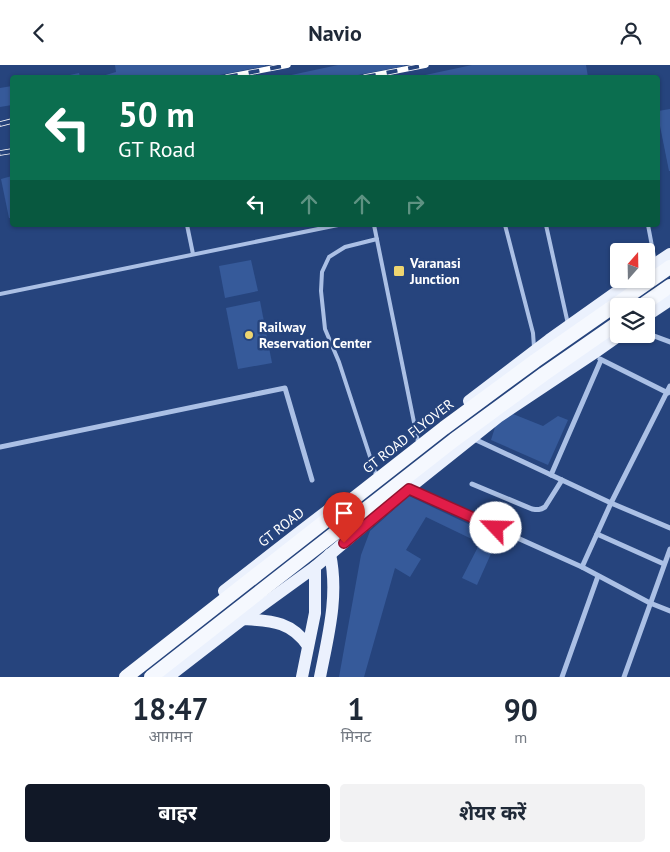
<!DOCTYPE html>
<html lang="hi">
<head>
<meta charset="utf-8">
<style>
  body { margin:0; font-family:"PT Sans","Noto Sans Devanagari",sans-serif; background:#f2f2f3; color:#1f2937; height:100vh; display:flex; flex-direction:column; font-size:19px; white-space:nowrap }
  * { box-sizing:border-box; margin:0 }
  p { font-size:16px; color:#747a83 }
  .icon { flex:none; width:28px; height:28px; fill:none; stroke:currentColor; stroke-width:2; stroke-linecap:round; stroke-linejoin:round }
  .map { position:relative; height:612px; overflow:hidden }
  .panel { display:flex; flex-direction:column; background:#fff; flex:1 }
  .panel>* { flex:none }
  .guide { position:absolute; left:10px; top:10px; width:650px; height:152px; border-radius:5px; box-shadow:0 1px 4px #0004; background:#0b6e4f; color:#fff; overflow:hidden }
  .needle { width:32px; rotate:20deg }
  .fabs { position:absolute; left:610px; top:178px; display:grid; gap:10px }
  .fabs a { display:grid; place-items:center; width:45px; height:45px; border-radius:5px; background:#fff; box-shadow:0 1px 4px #0004; font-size:25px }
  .pin { position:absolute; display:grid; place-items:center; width:42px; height:42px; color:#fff; margin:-51px -21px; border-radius:50% 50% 50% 0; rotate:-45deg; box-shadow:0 0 5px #0007 }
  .pin .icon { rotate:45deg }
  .me { position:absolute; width:55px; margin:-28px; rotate:294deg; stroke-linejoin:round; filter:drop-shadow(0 0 4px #0008) }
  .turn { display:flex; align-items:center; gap:18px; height:105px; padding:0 25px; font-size:22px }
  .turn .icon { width:65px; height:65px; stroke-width:2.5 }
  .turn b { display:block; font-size:35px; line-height:42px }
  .lanes { display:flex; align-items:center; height:48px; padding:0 25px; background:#0003; justify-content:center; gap:25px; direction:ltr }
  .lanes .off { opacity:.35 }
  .eta { display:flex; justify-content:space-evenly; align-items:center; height:85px; text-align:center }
  .eta b { font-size:30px; font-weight:700; line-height:35px }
  .action { display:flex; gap:10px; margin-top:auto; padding:10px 25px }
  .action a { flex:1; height:58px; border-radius:5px; background:#111827; color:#fff; font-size:20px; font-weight:700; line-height:58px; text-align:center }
  .action a+a { background:#f2f2f3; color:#1f2937 }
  header { display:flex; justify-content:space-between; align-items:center; height:65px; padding:0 25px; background:#fff; font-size:22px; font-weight:700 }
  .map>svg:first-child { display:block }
  .building { fill:#365a9a }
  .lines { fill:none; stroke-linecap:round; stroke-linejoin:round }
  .service { stroke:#abc0e5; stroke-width:4 }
  .minor { stroke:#abc0e5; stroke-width:5 }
  .primary { stroke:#ebf1fd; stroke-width:12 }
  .trunk { stroke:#f5f8fe; stroke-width:14 }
  .rail-casing { stroke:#fff; stroke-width:5.5 }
  .rail { stroke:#26447d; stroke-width:4; stroke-dasharray:11; stroke-linecap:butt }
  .route-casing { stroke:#92132f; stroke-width:12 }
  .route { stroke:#e11d48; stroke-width:9 }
  .poi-dot { fill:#eed570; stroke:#26447d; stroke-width:2 }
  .labels { text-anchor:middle; stroke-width:5; stroke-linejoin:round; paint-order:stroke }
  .poi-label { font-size:14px; font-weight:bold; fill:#fff; stroke:#26447d; text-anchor:start }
  .street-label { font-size:14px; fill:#fff; stroke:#26447d }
</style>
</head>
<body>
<header><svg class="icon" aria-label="back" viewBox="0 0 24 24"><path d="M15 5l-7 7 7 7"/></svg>Navio<svg class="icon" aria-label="person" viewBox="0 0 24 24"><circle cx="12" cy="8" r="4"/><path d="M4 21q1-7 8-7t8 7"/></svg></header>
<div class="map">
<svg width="670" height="612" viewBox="0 0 670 612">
  <rect width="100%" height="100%" fill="#26447d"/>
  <g class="building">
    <path d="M 115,0 L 265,0 L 265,1 L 210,12 L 99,12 L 116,7 Z"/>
    <path d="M 338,0 L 404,0 L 404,1 L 348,12 L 282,12 Z"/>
    <path d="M 472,0 L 586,0 L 588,12 L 416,12 Z"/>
    <path d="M 79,8 L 80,12 L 61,12 Z"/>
    <path d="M 12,21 L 12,40 L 0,42 L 0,23 Z"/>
    <path d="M 670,44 L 670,106 L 669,106 L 658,51 L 658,46 Z"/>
    <path d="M 12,111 L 12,153 L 9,153 L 1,114 Z"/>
    <path d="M 251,195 L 258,226 L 225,233 L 219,201 Z"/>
    <path d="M 260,236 L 272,298 L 238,304 L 226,243 Z"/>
    <path d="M 508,347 L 543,361 L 558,351 L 568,355 L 548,400 L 491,375 L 497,356 Z"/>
    <path d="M 409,431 L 498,473 L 477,520 L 462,513 L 480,478 L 426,452 L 406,485 L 421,494 L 410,512 L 395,503 L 364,612 L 339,612 L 361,490 L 370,466 Z"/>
  </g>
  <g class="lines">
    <g class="service">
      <path d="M 187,160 L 193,189"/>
      <path d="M 374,160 L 418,377"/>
      <path d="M 505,160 L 533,268 L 534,282"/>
      <path d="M 546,160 L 568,259"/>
      <path d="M 648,160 L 655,197"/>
      <path d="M 0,229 L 338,160"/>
      <path d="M 376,410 L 339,297 L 325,264 L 321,226 L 322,207 L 329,192 L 345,182 L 377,174"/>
    </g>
    <g class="minor">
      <path d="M 646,268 L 670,277"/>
      <path d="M 600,294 L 668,328"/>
      <path d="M 472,373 L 611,438 L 670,463"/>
      <path d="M 0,382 L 285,323 L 312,415"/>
      <path d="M 551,410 L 601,295"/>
      <path d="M 472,419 L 532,444 C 538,445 540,445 545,442 L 562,415"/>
      <path d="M 409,424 L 582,502 L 650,538 L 670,546"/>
      <path d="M 597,469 L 664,499"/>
      <path d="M 582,502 L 611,438 L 670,321"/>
      <path d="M 562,612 L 598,511"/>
      <path d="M 624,612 L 670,484"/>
    </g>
    <g class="primary">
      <path d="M 646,205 L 670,189"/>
      <path d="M 646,251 L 670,235"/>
      <path d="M 469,336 L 549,275 L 635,214"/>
      <path d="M 224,526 L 301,466 L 335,440"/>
      <path d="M 243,554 C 271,556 291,556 308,581"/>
      <path d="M 168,612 L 243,554 L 315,502 L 409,423 L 498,352 L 594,288 L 621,269"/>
      <path d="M 302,612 L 315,548 L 315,502"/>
      <path d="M 320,612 C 328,571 339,531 330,489"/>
    </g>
    <g class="trunk">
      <path d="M 641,241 L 670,221"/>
      <path d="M 126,612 L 444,363 L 535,296 L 670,202"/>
      <path d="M 151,612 L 454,375 L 544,309 L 619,257"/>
    </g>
    <g class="rail-casing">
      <g id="rail">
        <path d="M 227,12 L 288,0"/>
        <path d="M 365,12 L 426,0"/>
        <path d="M 0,59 L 12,56"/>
        <path d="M 0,88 L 12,86"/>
      </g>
    </g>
    <use href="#rail" class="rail"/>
  </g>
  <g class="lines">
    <g class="route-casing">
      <path id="route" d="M 344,478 L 409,424 L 496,463"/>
    </g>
    <use href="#route" class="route"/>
  </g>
  <g class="poi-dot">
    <rect x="393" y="200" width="12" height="12" rx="2.5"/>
    <circle cx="249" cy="270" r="5"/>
  </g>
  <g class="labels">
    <g class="poi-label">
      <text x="410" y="203">Varanasi<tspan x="410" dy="16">Junction</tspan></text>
      <text x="259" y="267">Railway<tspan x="259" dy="16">Reservation Center</tspan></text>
    </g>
    <g class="street-label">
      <text transform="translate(408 371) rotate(-38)" y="5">GT ROAD FLYOVER</text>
      <text transform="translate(281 462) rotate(-38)" y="5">GT ROAD</text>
    </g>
  </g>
</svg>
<div class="fabs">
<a><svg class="needle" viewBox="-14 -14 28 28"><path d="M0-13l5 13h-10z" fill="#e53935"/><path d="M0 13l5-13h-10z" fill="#747a83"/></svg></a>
<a><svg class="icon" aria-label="layers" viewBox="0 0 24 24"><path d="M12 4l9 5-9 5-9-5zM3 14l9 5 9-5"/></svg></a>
</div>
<div class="pin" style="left:344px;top:478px;background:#d93025"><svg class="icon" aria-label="arrive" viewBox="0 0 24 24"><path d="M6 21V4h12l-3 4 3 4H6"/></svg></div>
<svg class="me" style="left:496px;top:463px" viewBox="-20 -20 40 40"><circle r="19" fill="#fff"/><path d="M0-13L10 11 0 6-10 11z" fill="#e11d48"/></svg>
<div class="guide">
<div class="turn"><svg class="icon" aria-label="left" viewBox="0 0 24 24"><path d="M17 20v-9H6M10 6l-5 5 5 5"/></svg><div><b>50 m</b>GT Road</div></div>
<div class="lanes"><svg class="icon" aria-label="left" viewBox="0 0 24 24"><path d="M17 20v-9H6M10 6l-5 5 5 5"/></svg><svg class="icon off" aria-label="ahead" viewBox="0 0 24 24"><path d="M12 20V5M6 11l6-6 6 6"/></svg><svg class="icon off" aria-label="ahead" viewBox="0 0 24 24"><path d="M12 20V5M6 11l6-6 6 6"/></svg><svg class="icon off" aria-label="right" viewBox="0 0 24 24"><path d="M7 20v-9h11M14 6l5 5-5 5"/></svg></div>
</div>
</div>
<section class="panel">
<div class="eta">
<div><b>18:47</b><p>आगमन</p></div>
<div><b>1</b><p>मिनट</p></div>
<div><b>90</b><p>m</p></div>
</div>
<div class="action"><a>बाहर</a><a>शेयर करें</a></div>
</section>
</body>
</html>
